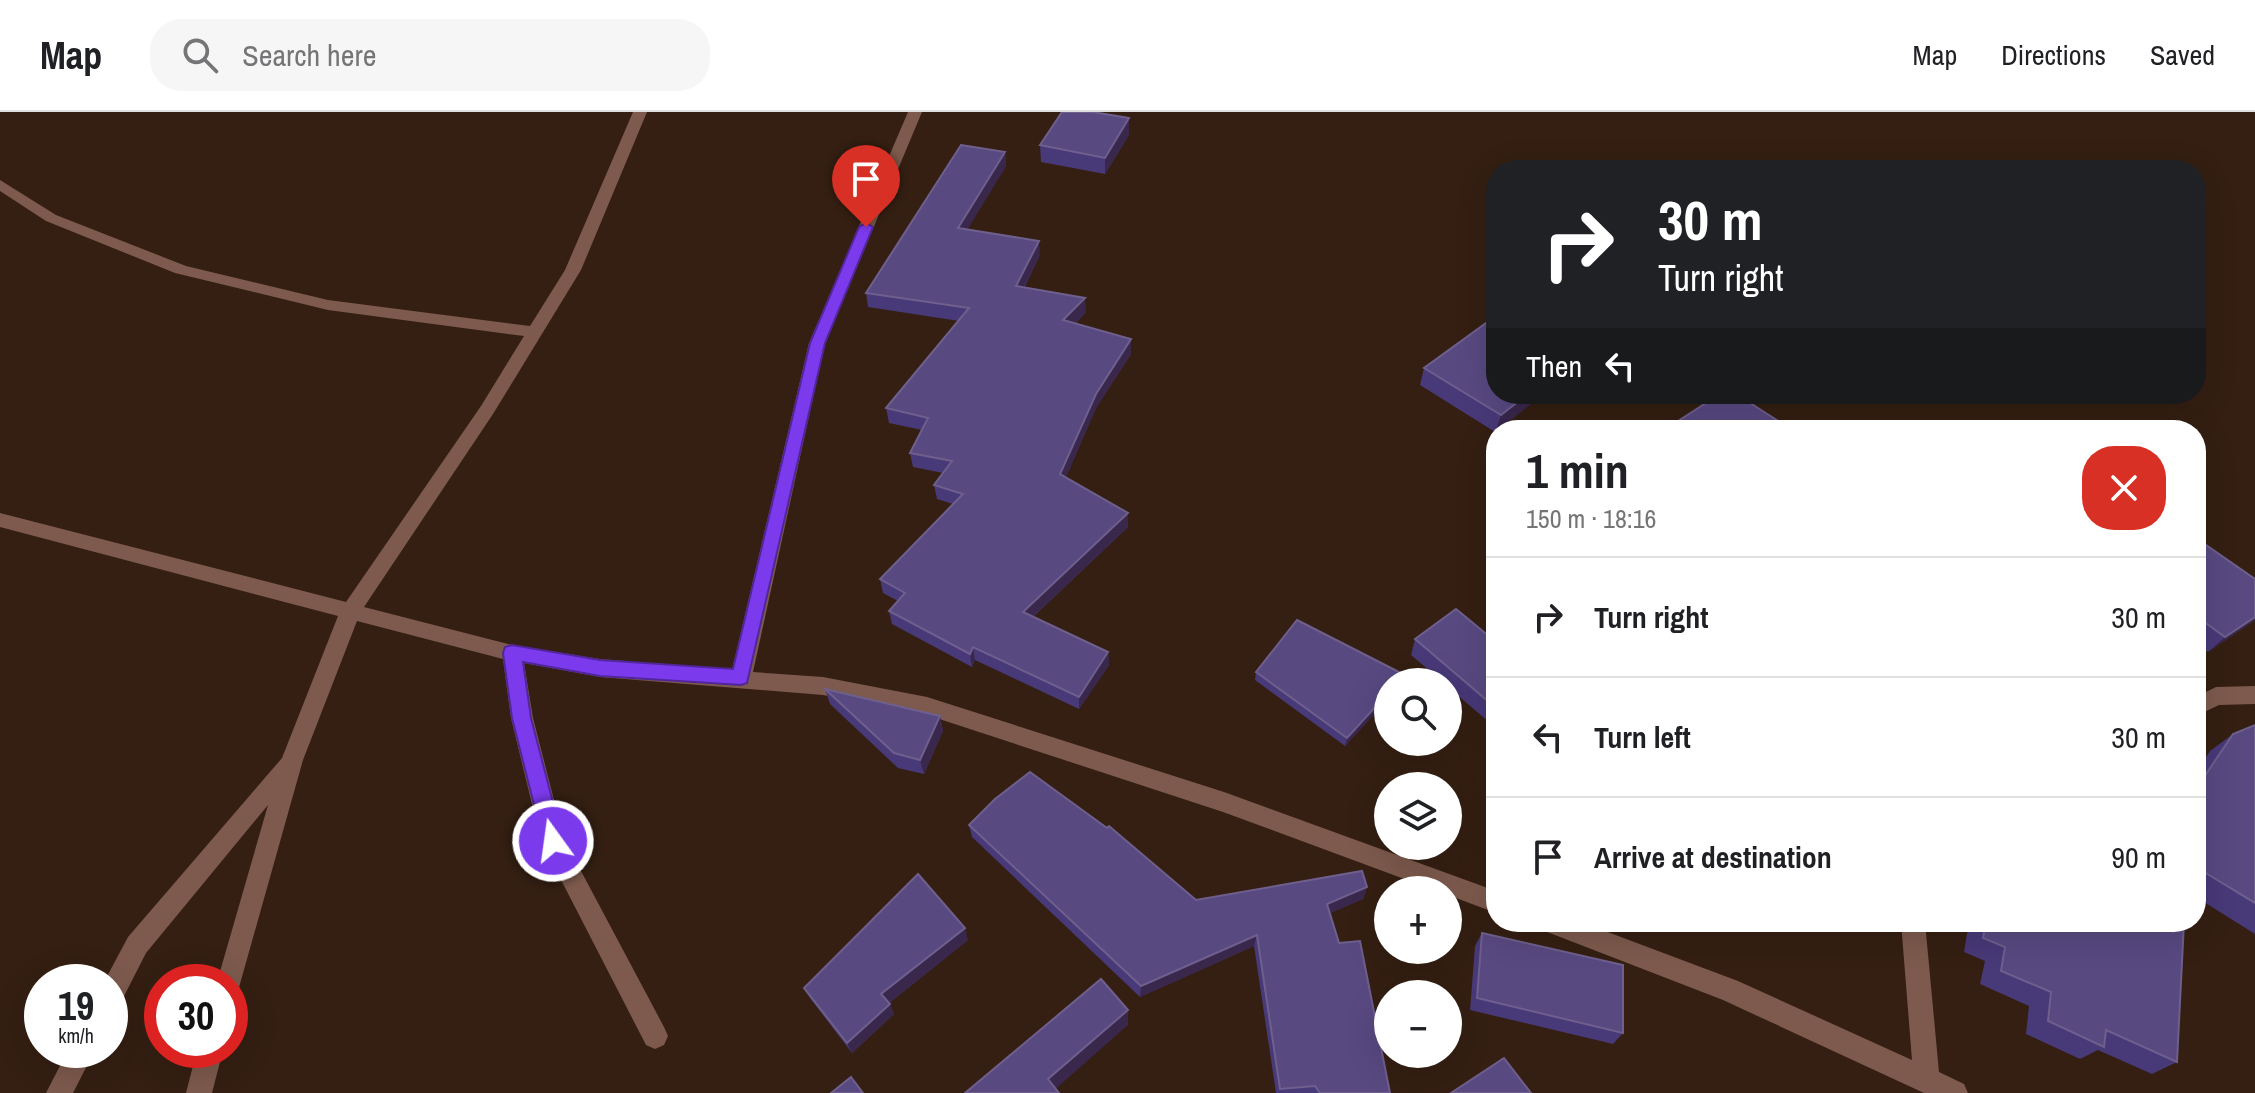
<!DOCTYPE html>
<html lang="en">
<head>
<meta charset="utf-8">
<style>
  body { margin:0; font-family:"Archivo Narrow",sans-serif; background:#f6f6f6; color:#202124; height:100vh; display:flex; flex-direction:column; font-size:30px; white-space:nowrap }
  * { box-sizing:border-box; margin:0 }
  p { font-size:26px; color:#757577 }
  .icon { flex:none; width:44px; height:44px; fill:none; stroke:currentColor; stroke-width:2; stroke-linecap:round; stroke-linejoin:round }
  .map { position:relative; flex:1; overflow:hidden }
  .panel { position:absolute; left:1486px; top:308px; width:720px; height:512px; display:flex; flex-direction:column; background:#fff; border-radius:32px; box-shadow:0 8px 32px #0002 }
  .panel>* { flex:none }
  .top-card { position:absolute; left:1486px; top:48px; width:720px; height:244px; border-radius:32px; box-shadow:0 8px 32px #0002; background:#202124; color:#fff; overflow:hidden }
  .fabs { position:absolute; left:1374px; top:556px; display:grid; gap:16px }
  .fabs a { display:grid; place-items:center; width:88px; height:88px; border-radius:50%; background:#fff; box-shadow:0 8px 32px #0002; font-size:40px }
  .speed { position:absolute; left:24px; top:852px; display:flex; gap:16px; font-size:40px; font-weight:700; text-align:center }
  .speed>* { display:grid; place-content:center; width:104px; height:104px; border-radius:50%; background:#fff; box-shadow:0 8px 32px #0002; line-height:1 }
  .speed small { font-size:20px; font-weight:400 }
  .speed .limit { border:12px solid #d22; background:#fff; color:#111 }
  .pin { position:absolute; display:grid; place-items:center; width:68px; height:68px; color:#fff; margin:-82px -34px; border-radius:50% 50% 50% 0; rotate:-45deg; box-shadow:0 0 8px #0007 }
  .pin .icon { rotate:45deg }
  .me { position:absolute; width:88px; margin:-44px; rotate:346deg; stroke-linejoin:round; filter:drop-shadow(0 0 6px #0008) }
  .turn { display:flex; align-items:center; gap:28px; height:168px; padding:0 40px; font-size:36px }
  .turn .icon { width:104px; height:104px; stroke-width:2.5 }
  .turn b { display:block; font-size:56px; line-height:68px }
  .then { display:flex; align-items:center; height:76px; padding:0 40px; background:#0003; gap:16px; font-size:30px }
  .round { display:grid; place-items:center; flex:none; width:84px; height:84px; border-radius:32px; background:#f6f6f6 }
  .head { display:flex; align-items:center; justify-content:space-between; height:136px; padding:0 40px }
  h1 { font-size:48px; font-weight:700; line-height:60px }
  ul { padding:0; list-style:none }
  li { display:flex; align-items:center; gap:24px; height:120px; padding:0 40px; border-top:2px solid #e0e0e0 }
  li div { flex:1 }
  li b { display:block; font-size:30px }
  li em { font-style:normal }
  header { display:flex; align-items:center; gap:48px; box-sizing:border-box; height:112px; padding:0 40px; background:#fff; border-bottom:2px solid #e0e0e0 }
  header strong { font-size:38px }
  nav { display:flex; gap:44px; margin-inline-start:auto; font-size:28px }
  .search { width:560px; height:72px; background:#f6f6f6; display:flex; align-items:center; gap:20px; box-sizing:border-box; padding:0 28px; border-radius:32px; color:#757577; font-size:30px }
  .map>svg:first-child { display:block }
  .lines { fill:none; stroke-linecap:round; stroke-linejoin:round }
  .minor { fill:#7d5a4d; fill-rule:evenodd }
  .wall { fill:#483978 }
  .shaded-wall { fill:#39274c }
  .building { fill:#584981; stroke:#6e5f8d; stroke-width:2 }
  .route { fill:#7c3aed; stroke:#51269a; stroke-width:2 }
</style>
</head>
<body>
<header>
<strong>Map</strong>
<div class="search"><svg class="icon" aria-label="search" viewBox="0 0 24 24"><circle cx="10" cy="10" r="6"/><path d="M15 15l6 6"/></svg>Search here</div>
<nav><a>Map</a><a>Directions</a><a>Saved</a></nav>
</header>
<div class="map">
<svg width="2255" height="981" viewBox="0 0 2255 981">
  <rect width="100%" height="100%" fill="#341f12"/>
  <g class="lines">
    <g class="minor">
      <path d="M 633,0 L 647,0 L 581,158 L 493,302 L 364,495 L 512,533 L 600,547 L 732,558 L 809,231 L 908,0 L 922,0 L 825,231 L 753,560 L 823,565 L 927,585 L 1224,680 L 1496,779 L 1496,801 L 1448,783 L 1448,778 L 1434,778 L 1223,700 L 927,603 L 823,583 L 600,565 L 524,551 L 533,606 L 564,727 L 664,915 L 668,924 L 664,933 L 655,937 L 646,933 L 541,729 L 511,606 L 503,547 L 357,509 L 303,648 L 238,879 L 230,882 L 230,870 L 217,870 L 268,693 L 146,841 L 119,894 L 110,897 L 110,870 L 104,870 L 128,825 L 282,646 L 338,504 L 0,415 L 0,401 L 346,490 L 481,294 L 524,224 L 328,198 L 175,161 L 46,109 L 0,79 L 0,68 L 56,103 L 186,154 L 328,188 L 530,214 L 565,158 Z"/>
      <path d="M 2255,574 L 2255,592 L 2219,593 L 2196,604 L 2196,585 L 2216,575 Z"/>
      <path d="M 1539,810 L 1581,810 L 1738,869 L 1912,948 L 1901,810 L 1925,810 L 1939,960 L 1964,972 L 1968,981 L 1924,981 L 1723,888 L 1542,818 Z"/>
      <path d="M 68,938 L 95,938 L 73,981 L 46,981 Z"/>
      <path d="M 197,938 L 223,938 L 212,981 L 186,981 Z"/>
    </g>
  </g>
  <g class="wall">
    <path d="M 1129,23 L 1105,62 L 1041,50 L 1040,33 Z"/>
    <path d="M 1005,40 L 1006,54 L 967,117 L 1040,143 L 1024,176 L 1086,200 L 1075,212 L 1131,227 L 1131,242 L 1096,296 L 1066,365 L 1128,415 L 1033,505 L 1108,540 L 1109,553 L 1079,597 L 975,548 L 972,555 L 892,512 L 889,499 L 898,489 L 883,481 L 880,467 L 953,392 L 937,387 L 934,373 L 943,361 L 913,355 L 910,341 L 922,318 L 889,311 L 886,296 L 959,209 L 868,195 L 866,181 Z"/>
    <path d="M 1424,256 L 1543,282 L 1498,318 L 1496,318 L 1495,320 L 1420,273 Z"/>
    <path d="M 1675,311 L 1779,318 L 1671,318 Z"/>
    <path d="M 2196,426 L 2255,508 L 2208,540 L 2196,531 Z"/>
    <path d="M 1415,527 L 1496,530 L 1496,616 L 1448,575 L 1448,570 L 1443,570 L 1411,543 Z"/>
    <path d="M 1256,560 L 1388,570 L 1388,587 L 1345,634 L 1255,568 Z"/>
    <path d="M 825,577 L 940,604 L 943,619 L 924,662 L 898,656 L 830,592 Z"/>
    <path d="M 2255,613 L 2255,822 L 2196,785 L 2196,661 L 2210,639 L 2233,622 Z"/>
    <path d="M 969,713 L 1196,788 L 1367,775 L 1363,787 L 1330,801 L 1390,981 L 1276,981 L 1254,834 L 1140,885 L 972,725 Z"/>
    <path d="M 1969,810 L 2184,810 L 2177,950 L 2152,962 L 2098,938 L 2080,947 L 2026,922 L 2029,894 L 1980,872 L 1985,849 L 1964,840 Z"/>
    <path d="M 1482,821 L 1623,921 L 1613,932 L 1470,898 L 1475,834 Z"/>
    <path d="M 968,828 L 889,891 L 894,902 L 852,941 L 810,886 L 804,876 Z"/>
  </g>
  <g class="shaded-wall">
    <path d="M 1129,6 L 1129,23 L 1105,62 L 1105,46 Z"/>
    <path d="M 1005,40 L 1006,54 L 960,130 L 958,116 Z"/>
    <path d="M 1039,129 L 1040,143 L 1017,188 L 1016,174 Z"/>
    <path d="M 1085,186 L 1086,200 L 1064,222 L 1063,208 Z"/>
    <path d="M 1131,227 L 1131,242 L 1096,296 L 1061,376 L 1060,362 L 1096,282 Z"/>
    <path d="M 1528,282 L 1543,282 L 1498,318 L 1496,318 L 1501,303 Z"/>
    <path d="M 1128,401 L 1128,415 L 1024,513 L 1023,500 Z"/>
    <path d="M 2255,505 L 2255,508 L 2208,540 L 2225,525 Z"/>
    <path d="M 973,535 L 975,548 L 972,555 L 970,542 Z"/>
    <path d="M 1108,540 L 1109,553 L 1079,597 L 1079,585 Z"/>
    <path d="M 1388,581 L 1388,587 L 1345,634 L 1347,626 Z"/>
    <path d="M 940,604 L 943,619 L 924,662 L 920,648 Z"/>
    <path d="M 1367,775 L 1363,787 L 1323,804 L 1327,792 Z"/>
    <path d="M 965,816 L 968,828 L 886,893 L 881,882 Z"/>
    <path d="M 1257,823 L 1254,834 L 1140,885 L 1141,874 Z"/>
    <path d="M 890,892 L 894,902 L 852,941 L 847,931 Z"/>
    <path d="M 1128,898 L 1128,913 L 1051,981 L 1048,967 Z"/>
  </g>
  <g class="building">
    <path d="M 1062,0 L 1093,0 L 1129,6 L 1105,46 L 1040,33 Z"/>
    <path d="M 961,33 L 1005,40 L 958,116 L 1039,129 L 1016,174 L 1085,186 L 1063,208 L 1131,227 L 1096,282 L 1060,362 L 1128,401 L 1023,500 L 1108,540 L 1079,585 L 973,535 L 970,542 L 889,499 L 905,481 L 880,467 L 963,382 L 934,373 L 952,349 L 910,341 L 928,306 L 886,296 L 969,196 L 866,181 Z"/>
    <path d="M 1493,206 L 1496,208 L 1496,282 L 1528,282 L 1501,303 L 1424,256 Z"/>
    <path d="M 1720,282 L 1736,282 L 1783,312 L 1775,318 L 1686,318 L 1675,311 Z"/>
    <path d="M 2196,426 L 2255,467 L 2255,505 L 2225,525 L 2196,504 Z"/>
    <path d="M 1456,497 L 1496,530 L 1496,596 L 1415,527 Z"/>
    <path d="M 1297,508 L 1405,563 L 1398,570 L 1388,570 L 1388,581 L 1347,626 L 1256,560 Z"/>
    <path d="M 825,577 L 940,604 L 920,648 L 894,641 Z"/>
    <path d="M 2255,613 L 2255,791 L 2196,755 L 2196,677 L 2233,622 Z"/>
    <path d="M 1030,660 L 1107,716 L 1109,714 L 1196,788 L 1362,759 L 1367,775 L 1327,792 L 1339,831 L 1360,829 L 1390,981 L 1320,981 L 1315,974 L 1280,977 L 1257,823 L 1141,874 L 969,713 L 995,687 Z"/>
    <path d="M 918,762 L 965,816 L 881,882 L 890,892 L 847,931 L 804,876 Z"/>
    <path d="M 1986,810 L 2184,810 L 2177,950 L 2106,918 L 2104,935 L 2048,909 L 2051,880 L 2001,859 L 2005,835 L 1983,826 Z"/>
    <path d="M 1482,821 L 1623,853 L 1623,921 L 1477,886 Z"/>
    <path d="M 1101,867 L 1128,898 L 1048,967 L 1059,981 L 965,981 Z"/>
    <path d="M 1504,946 L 1531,981 L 1451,981 Z"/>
    <path d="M 851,965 L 863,981 L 831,981 Z"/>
  </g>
  <path class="route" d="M 866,111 L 873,115 L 825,231 L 747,571 L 741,573 L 600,564 L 523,550 L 531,606 L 563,729 L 560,736 L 553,739 L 545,736 L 512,606 L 503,541 L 505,535 L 512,533 L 600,548 L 733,557 L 810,231 L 859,115 Z"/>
</svg>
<div class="fabs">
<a><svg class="icon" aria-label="search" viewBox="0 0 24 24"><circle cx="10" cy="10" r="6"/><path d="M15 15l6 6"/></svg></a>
<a><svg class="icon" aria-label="layers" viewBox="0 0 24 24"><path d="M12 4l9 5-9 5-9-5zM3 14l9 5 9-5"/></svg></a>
<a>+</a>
<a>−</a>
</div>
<div class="speed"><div>19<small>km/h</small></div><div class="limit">30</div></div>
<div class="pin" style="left:866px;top:115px;background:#d93025"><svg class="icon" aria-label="arrive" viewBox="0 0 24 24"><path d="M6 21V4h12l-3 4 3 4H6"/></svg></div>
<svg class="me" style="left:553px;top:729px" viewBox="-20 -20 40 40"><circle r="17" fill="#7c3aed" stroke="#fff" stroke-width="3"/><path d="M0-11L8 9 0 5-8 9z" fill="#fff"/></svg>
<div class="top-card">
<div class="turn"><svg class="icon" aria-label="right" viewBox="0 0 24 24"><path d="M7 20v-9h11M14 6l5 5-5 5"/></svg><div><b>30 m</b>Turn right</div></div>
<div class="then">Then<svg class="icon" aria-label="left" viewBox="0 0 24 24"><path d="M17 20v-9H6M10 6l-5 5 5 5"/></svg></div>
</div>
<section class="panel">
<div class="head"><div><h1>1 min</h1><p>150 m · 18:16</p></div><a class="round" style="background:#d93025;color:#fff"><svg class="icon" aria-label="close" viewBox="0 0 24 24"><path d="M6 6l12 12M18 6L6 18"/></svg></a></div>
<ul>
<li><svg class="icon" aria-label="right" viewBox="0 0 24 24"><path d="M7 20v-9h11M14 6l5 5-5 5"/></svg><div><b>Turn right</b></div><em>30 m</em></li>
<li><svg class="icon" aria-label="left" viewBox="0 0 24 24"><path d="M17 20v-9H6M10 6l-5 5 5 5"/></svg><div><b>Turn left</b></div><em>30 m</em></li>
<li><svg class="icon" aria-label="arrive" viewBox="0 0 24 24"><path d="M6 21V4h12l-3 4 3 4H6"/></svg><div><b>Arrive at destination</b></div><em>90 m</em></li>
</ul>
</section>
</div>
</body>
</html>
